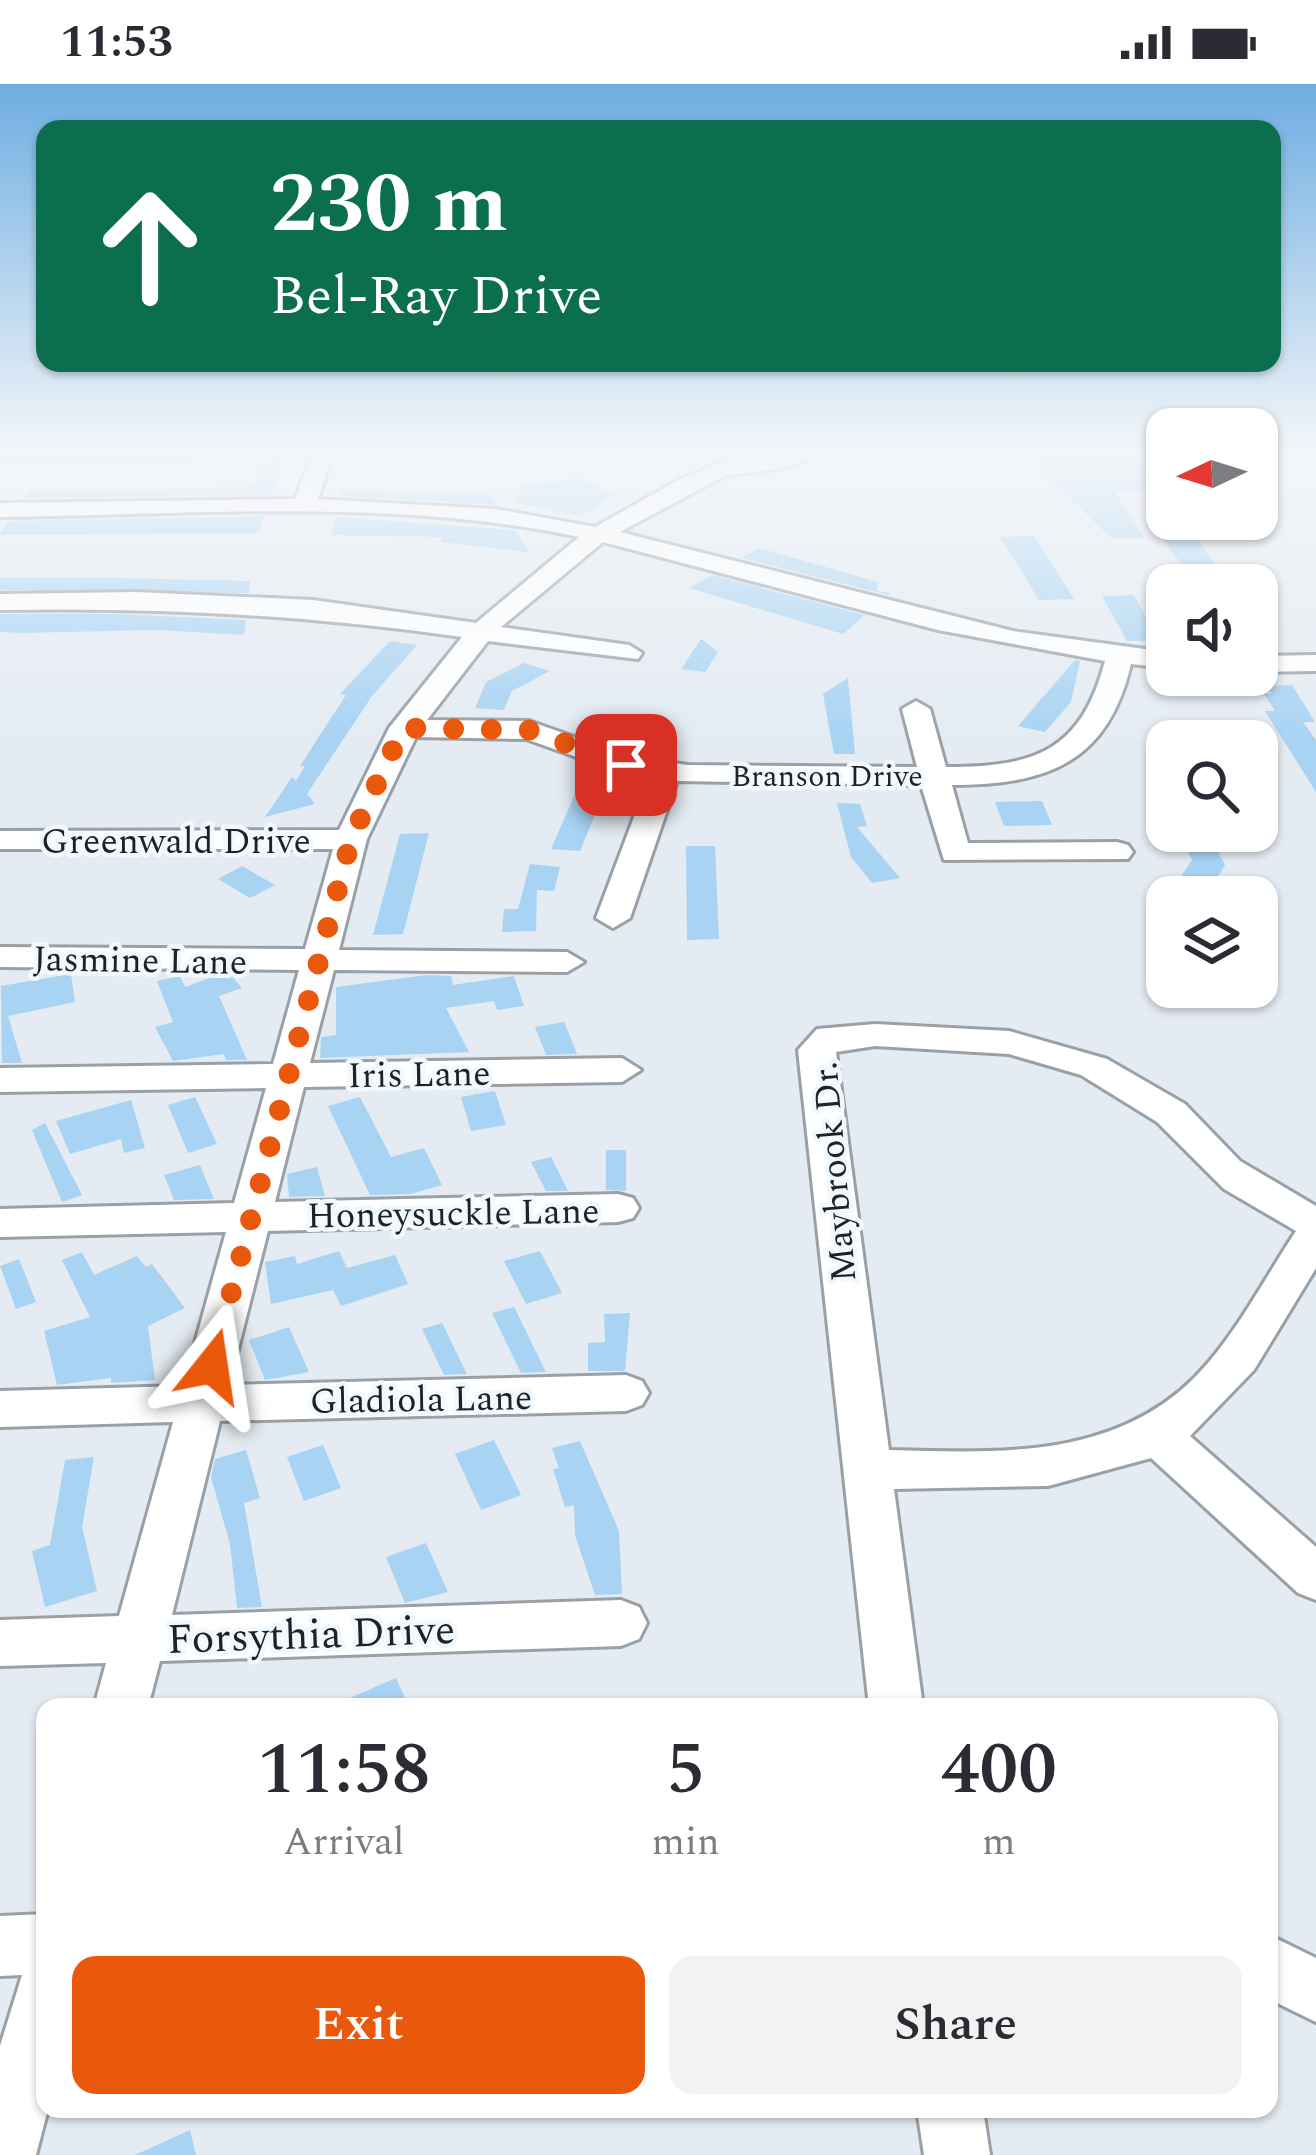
<!DOCTYPE html>
<html lang="en">
<head>
<meta charset="utf-8">
<style>
  body { margin:0; font-family:Spectral,serif; background:#f2f2f3; color:#2b2b33; height:100vh; display:flex; flex-direction:column; font-size:45px; white-space:nowrap }
  * { box-sizing:border-box; margin:0 }
  p { font-size:39px; color:#7c7c81 }
  .icon { flex:none; width:66px; height:66px; fill:none; stroke:currentColor; stroke-width:2; stroke-linecap:round; stroke-linejoin:round }
  .map { position:relative; flex:1; overflow:hidden }
  .sheet { position:absolute; left:36px; top:1614px; width:1242px; height:420px; display:flex; flex-direction:column; background:#fff; border-radius:24px; box-shadow:0 3px 9px #0004 }
  .sheet>* { flex:none }
  .guide { position:absolute; left:36px; top:36px; width:1245px; height:252px; border-radius:24px; box-shadow:0 3px 9px #0004; background:#0b6e4f; color:#fff; overflow:hidden }
  .needle { width:78px; rotate:266deg }
  .buttons { position:absolute; left:1146px; top:324px; display:grid; gap:24px }
  .buttons a { display:grid; place-items:center; width:132px; height:132px; border-radius:24px; background:#fff; box-shadow:0 3px 9px #0004; font-size:60px }
  .pin { position:absolute; display:grid; place-items:center; width:102px; height:102px; color:#fff; margin:-51px; border-radius:24px; box-shadow:0 6px 18px #0006 }
  .me { position:absolute; width:132px; margin:-66px; rotate:15deg; stroke-linejoin:round; filter:drop-shadow(0 0 9px #0008) }
  .turn { display:flex; align-items:center; gap:42px; height:252px; padding:0 36px; font-size:54px }
  .turn .icon { width:156px; height:156px; stroke-width:2.5 }
  .turn b { display:block; font-size:84px; line-height:102px }
  .eta { display:flex; justify-content:space-evenly; align-items:center; height:204px; text-align:center }
  .eta b { font-size:72px; font-weight:600; line-height:84px }
  .action { display:flex; gap:24px; margin-top:auto; padding:24px 36px }
  .action a { flex:1; height:138px; border-radius:24px; background:#ea580c; color:#fff; font-size:48px; font-weight:600; line-height:138px; text-align:center }
  .action a+a { background:#f2f2f3; color:#2b2b33 }
  .status { display:flex; justify-content:space-between; align-items:center; height:84px; padding:0 60px; background:#fff; direction:ltr }
  .status svg { height:33px; fill:currentColor }
  .map>svg:first-child { display:block }
  .green { fill:#d4bb8b }
  .building { fill:#a8d3f3 }
  .lines { fill:none; stroke-linecap:round; stroke-linejoin:round }
  .minor-casing { stroke:#99a1a6; stroke-width:6 }
  .minor { fill:#fff; fill-rule:evenodd }
  .route { stroke:#ea580c; stroke-width:21; stroke-dasharray:0 37.8 }
  .labels { text-anchor:middle; stroke-width:9; stroke-linejoin:round; paint-order:stroke }
  .far-street-label { font-size:30px; fill:#1f2224; stroke:#f1f9ff }
  .street-label { font-size:36px; fill:#1f2224; stroke:#f1f9ff }
  .near-street-label { font-size:42px; fill:#1f2224; stroke:#f1f9ff }
</style>
</head>
<body>
<div class="status"><b>11:53</b><svg viewBox="0 0 49 12"><path d="M0 12V9h3v3zM5 12V6h3v6zM10 12V3h3v9zM15 12V0h3v12zM26 1h20v11H26zM47 4h2v5h-2z"/></svg></div>
<div class="map">
<svg width="1316" height="2071" viewBox="0 0 1316 2071">
  <rect width="100%" height="100%" fill="#e4ebf2"/>
  <path class="green" d="M 0,367 L 205,367 L 197,381 L 0,382 Z"/>
  <g class="building">
    <path d="M 268,367 L 286,370 L 272,411 L 24,414 L 29,408 L 253,403 Z"/>
    <path d="M 1021,367 L 1167,367 L 1167,403 L 1115,408 L 1145,454 L 1111,454 Z"/>
    <path d="M 579,394 L 614,411 L 581,432 L 513,418 L 525,401 Z"/>
    <path d="M 342,407 L 492,411 L 498,421 L 341,412 Z"/>
    <path d="M 264,432 L 259,449 L 0,451 L 8,437 Z"/>
    <path d="M 336,433 L 515,446 L 529,468 L 440,458 L 444,453 L 331,451 Z"/>
    <path d="M 1034,452 L 1074,515 L 1039,516 L 1000,453 Z"/>
    <path d="M 1161,453 L 1196,453 L 1224,493 L 1192,494 Z"/>
    <path d="M 759,464 L 878,498 L 877,507 L 890,509 L 888,511 L 742,474 Z"/>
    <path d="M 712,491 L 865,531 L 843,550 L 689,504 Z"/>
    <path d="M 0,494 L 117,494 L 250,497 L 249,509 L 0,506 Z"/>
    <path d="M 1134,511 L 1159,557 L 1127,557 L 1102,512 Z"/>
    <path d="M 0,530 L 116,530 L 246,536 L 244,551 L 157,546 L 21,549 L 0,548 Z"/>
    <path d="M 701,555 L 718,568 L 705,588 L 681,585 Z"/>
    <path d="M 390,557 L 417,561 L 372,612 L 307,710 L 315,720 L 265,733 L 292,693 L 296,697 L 305,682 L 300,682 L 346,611 L 340,610 Z"/>
    <path d="M 1075,576 L 1080,577 L 1071,618 L 1045,648 L 1018,642 Z"/>
    <path d="M 524,579 L 550,587 L 512,607 L 504,626 L 475,624 L 486,598 Z"/>
    <path d="M 848,594 L 855,670 L 834,670 L 823,610 Z"/>
    <path d="M 1292,601 L 1315,638 L 1303,638 L 1316,656 L 1316,708 L 1265,627 L 1275,627 L 1264,610 L 1272,610 L 1266,602 Z"/>
    <path d="M 579,701 L 606,704 L 580,767 L 551,765 Z"/>
    <path d="M 1042,717 L 1052,741 L 1004,742 L 995,718 Z"/>
    <path d="M 837,719 L 860,720 L 867,742 L 857,743 L 900,794 L 872,799 L 851,773 Z"/>
    <path d="M 1177,747 L 1207,747 L 1225,781 L 1205,813 L 1167,813 L 1192,776 Z"/>
    <path d="M 429,749 L 403,850 L 373,851 L 400,750 Z"/>
    <path d="M 686,762 L 715,762 L 719,855 L 687,856 Z"/>
    <path d="M 530,780 L 560,783 L 554,807 L 537,806 L 536,847 L 502,848 L 504,825 L 518,825 Z"/>
    <path d="M 242,782 L 275,801 L 250,814 L 218,795 Z"/>
    <path d="M 71,890 L 75,918 L 8,932 L 22,979 L 2,979 L 1,902 Z"/>
    <path d="M 221,890 L 230,890 L 242,904 L 219,912 L 247,976 L 226,976 L 224,970 L 173,977 L 155,943 L 173,938 L 157,897 L 180,892 L 185,903 Z"/>
    <path d="M 427,891 L 451,892 L 453,901 L 514,892 L 524,922 L 497,926 L 494,917 L 446,924 L 469,968 L 320,974 L 321,953 L 336,951 L 336,903 Z"/>
    <path d="M 564,938 L 577,970 L 546,971 L 535,943 Z"/>
    <path d="M 495,1007 L 506,1041 L 471,1047 L 461,1013 Z"/>
    <path d="M 195,1013 L 217,1060 L 188,1069 L 168,1021 Z"/>
    <path d="M 360,1013 L 391,1073 L 424,1064 L 442,1101 L 410,1110 L 370,1111 L 328,1022 Z"/>
    <path d="M 131,1016 L 145,1064 L 124,1069 L 121,1055 L 70,1070 L 56,1037 Z"/>
    <path d="M 45,1039 L 82,1111 L 62,1118 L 32,1046 Z"/>
    <path d="M 606,1066 L 626,1066 L 626,1107 L 606,1106 Z"/>
    <path d="M 551,1073 L 568,1107 L 546,1107 L 531,1078 Z"/>
    <path d="M 200,1081 L 214,1115 L 174,1116 L 164,1091 Z"/>
    <path d="M 317,1083 L 325,1112 L 289,1113 L 287,1090 Z"/>
    <path d="M 339,1167 L 347,1184 L 395,1171 L 408,1200 L 341,1222 L 333,1206 L 271,1220 L 265,1178 L 295,1172 L 297,1180 Z"/>
    <path d="M 540,1167 L 562,1209 L 526,1220 L 504,1177 Z"/>
    <path d="M 82,1168 L 94,1191 L 137,1172 L 146,1183 L 152,1180 L 185,1224 L 148,1242 L 155,1296 L 111,1299 L 111,1294 L 57,1301 L 44,1247 L 90,1233 L 62,1176 Z"/>
    <path d="M 19,1175 L 36,1218 L 16,1225 L 0,1182 Z"/>
    <path d="M 514,1223 L 546,1288 L 521,1289 L 492,1229 Z"/>
    <path d="M 630,1229 L 625,1287 L 588,1287 L 588,1259 L 605,1258 L 604,1230 Z"/>
    <path d="M 442,1239 L 467,1290 L 444,1291 L 422,1245 Z"/>
    <path d="M 289,1243 L 309,1288 L 265,1296 L 249,1256 Z"/>
    <path d="M 494,1356 L 521,1411 L 481,1426 L 455,1370 Z"/>
    <path d="M 580,1357 L 619,1447 L 622,1510 L 595,1511 L 575,1451 L 574,1421 L 565,1423 L 553,1385 L 559,1384 L 552,1364 Z"/>
    <path d="M 323,1361 L 341,1404 L 304,1417 L 287,1373 Z"/>
    <path d="M 246,1366 L 260,1414 L 244,1419 L 262,1523 L 237,1524 L 230,1460 L 211,1393 L 215,1375 Z"/>
    <path d="M 94,1373 L 82,1443 L 97,1507 L 45,1523 L 32,1467 L 50,1461 L 65,1376 Z"/>
    <path d="M 426,1459 L 448,1508 L 405,1519 L 386,1473 Z"/>
    <path d="M 396,1594 L 409,1623 L 329,1623 Z"/>
    <path d="M 190,2046 L 196,2071 L 135,2071 Z"/>
  </g>
  <g class="lines">
    <g class="minor-casing">
      <g id="minor">
        <path d="M 313,367 L 334,367 L 318,415 L 495,425 L 595,443 L 682,394 L 729,376 L 730,369 L 830,367 L 782,384 L 724,392 L 620,448 L 1013,547 L 1167,568 L 1167,584 L 1131,580 C 1108,678 1048,701 952,701 L 968,759 L 1117,758 L 1128,761 L 1133,768 L 1128,775 L 944,776 L 921,701 L 677,697 L 630,834 L 613,844 L 596,834 L 649,693 L 616,687 L 526,655 L 416,653 L 367,755 L 339,866 L 567,868 L 584,878 L 567,888 L 334,886 L 310,979 L 622,974 L 641,986 L 622,998 L 304,1003 L 275,1118 L 618,1110 L 633,1114 L 639,1124 L 633,1134 L 618,1138 L 268,1147 L 229,1301 L 626,1291 L 642,1297 L 649,1309 L 642,1321 L 626,1327 L 220,1337 L 172,1531 L 621,1516 L 639,1523 L 647,1539 L 639,1555 L 621,1562 L 160,1577 L 148,1623 L 94,1623 L 106,1579 L 0,1582 L 0,1536 L 119,1532 L 173,1338 L 0,1343 L 0,1307 L 183,1302 L 226,1148 L 0,1153 L 0,1125 L 234,1119 L 266,1004 L 0,1008 L 0,984 L 273,980 L 299,886 L 0,883 L 0,863 L 305,865 L 333,765 L 0,765 L 0,747 L 339,746 L 389,644 L 462,553 C 307,531 156,523 0,526 L 0,510 L 136,508 L 313,516 L 476,539 L 579,453 C 392,413 191,431 0,433 L 0,419 L 295,415 ZM 603,458 L 938,546 L 1105,577 C 1081,667 1036,683 946,683 L 930,625 L 916,617 L 902,625 L 917,683 L 688,681 L 631,673 L 529,637 L 427,636 L 488,557 L 638,575 L 642,569 L 629,561 L 501,543 Z"/>
        <path d="M 1316,571 L 1316,587 L 1257,588 L 1257,572 Z"/>
        <path d="M 875,940 L 1009,947 L 1107,975 L 1185,1020 L 1240,1077 L 1316,1122 L 1316,1184 L 1254,1286 L 1190,1352 L 1316,1463 L 1316,1516 L 1298,1509 L 1151,1374 L 1048,1402 L 894,1405 L 923,1623 L 869,1623 L 798,966 L 817,945 ZM 875,962 L 1009,970 L 1081,991 L 1157,1038 L 1224,1105 L 1296,1147 C 1267,1191 1242,1239 1208,1279 C 1126,1376 1005,1369 889,1366 L 836,968 Z"/>
        <path d="M 45,1830 L 48,2025 L 36,2071 L 0,2071 L 0,1962 L 22,1891 L 0,1892 L 0,1832 Z"/>
        <path d="M 1269,1851 L 1316,1874 L 1316,1938 L 1269,1915 Z"/>
        <path d="M 917,2025 L 983,2025 L 990,2071 L 924,2071 Z"/>
      </g>
    </g>
    <use href="#minor" class="minor"/>
  </g>
  <linearGradient id="sky" x2="0" y2="1"><stop stop-color="#6eade1"/><stop offset="0.56" stop-color="#f3f6f9"/><stop offset="1" stop-color="#f3f6f9" stop-opacity="0"/></linearGradient>
  <rect width="1316" height="657" fill="url(#sky)"/>
  <g class="lines">
    <path class="route" d="M 212,1282 L 351,755 L 403,644 L 529,646 L 626,681"/>
  </g>
  <g class="labels">
    <g class="far-street-label">
      <text x="827" y="702">Branson Drive</text>
    </g>
    <g class="street-label">
      <text x="176" y="769">Greenwald Drive</text>
      <text transform="translate(140 875) rotate(1)" y="13">Jasmine Lane</text>
      <text transform="translate(419 989) rotate(-1)" y="13">Iris Lane</text>
      <text transform="translate(833 1088) rotate(-95)" y="13">Maybrook Dr.</text>
      <text transform="translate(453 1128) rotate(-1)" y="13">Honeysuckle Lane</text>
      <text transform="translate(421 1314) rotate(-1)" y="13">Gladiola Lane</text>
    </g>
    <g class="near-street-label">
      <text transform="translate(311 1549) rotate(-2)" y="15">Forsythia Drive</text>
    </g>
  </g>
</svg>
<div class="buttons">
<a><svg class="needle" viewBox="-14 -14 28 28"><path d="M0-13l5 13h-10z" fill="#e53935"/><path d="M0 13l5-13h-10z" fill="#7c7c81"/></svg></a>
<a><svg class="icon" aria-label="sound" viewBox="0 0 24 24"><path d="M4 9h4l5-4v14l-5-4H4zM17 9q2 3 0 6"/></svg></a>
<a><svg class="icon" aria-label="search" viewBox="0 0 24 24"><circle cx="10" cy="10" r="6"/><path d="M15 15l6 6"/></svg></a>
<a><svg class="icon" aria-label="layers" viewBox="0 0 24 24"><path d="M12 4l9 5-9 5-9-5zM3 14l9 5 9-5"/></svg></a>
</div>
<div class="pin" style="left:626px;top:681px;background:#d93025"><svg class="icon" aria-label="arrive" viewBox="0 0 24 24"><path d="M6 21V4h12l-3 4 3 4H6"/></svg></div>
<svg class="me" style="left:212px;top:1282px" viewBox="-20 -20 40 40"><path d="M0-17L14 15 0 8-14 15z" fill="#ea580c" stroke="#fff" stroke-width="4"/></svg>
<div class="guide">
<div class="turn"><svg class="icon" aria-label="ahead" viewBox="0 0 24 24"><path d="M12 20V5M6 11l6-6 6 6"/></svg><div><b>230 m</b>Bel-Ray Drive</div></div>
</div>
<section class="sheet">
<div class="eta">
<div><b>11:58</b><p>Arrival</p></div>
<div><b>5</b><p>min</p></div>
<div><b>400</b><p>m</p></div>
</div>
<div class="action"><a>Exit</a><a>Share</a></div>
</section>
</div>
</body>
</html>
